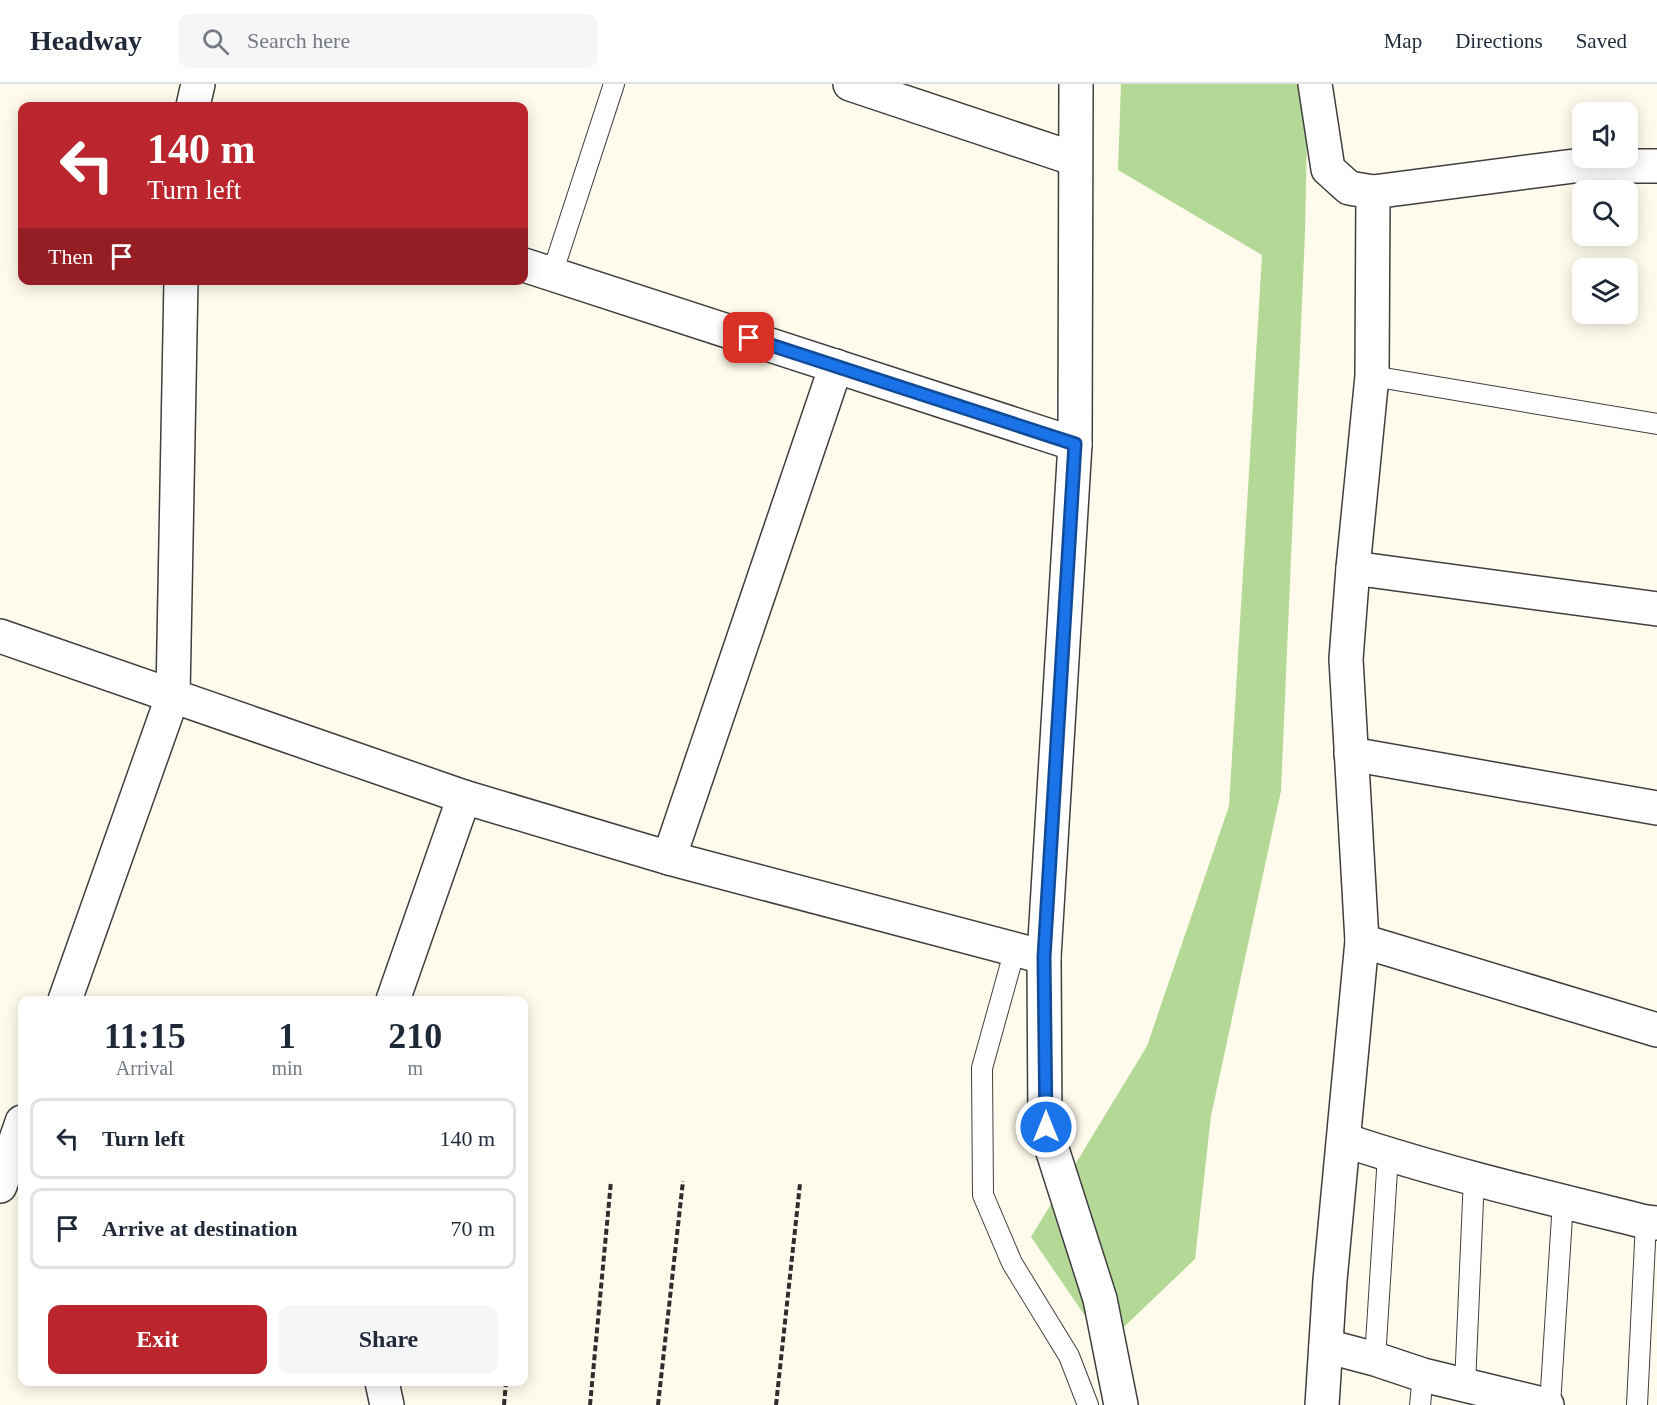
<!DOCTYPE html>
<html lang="en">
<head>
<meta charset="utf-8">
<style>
  body { margin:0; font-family:"Times New Roman",serif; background:#f6f6f7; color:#1f2937; height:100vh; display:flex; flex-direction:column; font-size:22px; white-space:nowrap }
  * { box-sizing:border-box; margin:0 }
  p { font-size:20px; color:#747a83 }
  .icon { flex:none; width:33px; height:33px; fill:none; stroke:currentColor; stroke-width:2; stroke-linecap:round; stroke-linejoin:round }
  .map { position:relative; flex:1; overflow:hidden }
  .details { position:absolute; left:18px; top:912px; width:510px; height:390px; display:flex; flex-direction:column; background:#fff; border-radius:12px; box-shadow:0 3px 15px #0003 }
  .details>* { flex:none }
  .top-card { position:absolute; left:18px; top:18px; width:510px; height:183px; border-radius:12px; box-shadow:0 3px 15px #0003; background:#bb262e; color:#fff; overflow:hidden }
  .buttons { position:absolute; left:1572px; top:18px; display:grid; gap:12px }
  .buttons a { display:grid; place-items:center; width:66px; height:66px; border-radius:12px; background:#fff; box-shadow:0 3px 15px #0003; font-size:30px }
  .pin { position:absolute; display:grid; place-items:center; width:51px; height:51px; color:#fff; margin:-26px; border-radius:12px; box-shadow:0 3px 9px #0006 }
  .me { position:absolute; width:66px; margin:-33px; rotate:0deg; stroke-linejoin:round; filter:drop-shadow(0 0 4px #0008) }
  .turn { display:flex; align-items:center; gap:21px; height:126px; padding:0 30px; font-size:27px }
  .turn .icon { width:78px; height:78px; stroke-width:2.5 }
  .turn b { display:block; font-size:42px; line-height:51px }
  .then { display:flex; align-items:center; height:57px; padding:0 30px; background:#0003; gap:12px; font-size:22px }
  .eta { display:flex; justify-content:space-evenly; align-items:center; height:102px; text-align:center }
  .eta b { font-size:36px; font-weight:700; line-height:42px }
  .primary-button { display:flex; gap:12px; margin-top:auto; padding:12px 30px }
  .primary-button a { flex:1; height:69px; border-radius:12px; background:#bb262e; color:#fff; font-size:24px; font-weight:700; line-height:69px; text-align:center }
  .primary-button a+a { background:#f6f6f7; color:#1f2937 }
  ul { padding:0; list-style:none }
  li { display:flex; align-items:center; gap:18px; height:81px; margin:0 12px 9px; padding:0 18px; border:3px solid #e0e1e3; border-radius:12px }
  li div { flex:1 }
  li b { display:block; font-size:22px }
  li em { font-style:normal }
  header { display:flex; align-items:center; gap:36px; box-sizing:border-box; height:84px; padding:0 30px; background:#fff; border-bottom:2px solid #e0e1e3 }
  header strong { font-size:28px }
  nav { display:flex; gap:33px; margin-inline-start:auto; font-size:21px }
  .search { width:420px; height:54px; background:#f6f6f7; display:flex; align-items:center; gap:15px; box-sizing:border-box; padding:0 21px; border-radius:12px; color:#747a83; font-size:22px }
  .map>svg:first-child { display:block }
  .forest { fill:#b4d996 }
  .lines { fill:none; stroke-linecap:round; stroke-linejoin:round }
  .service-casing { stroke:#3f3f3f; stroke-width:22 }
  .minor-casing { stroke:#3f3f3f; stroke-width:36 }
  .tertiary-casing { stroke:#3f3f3f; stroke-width:36 }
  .path { stroke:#2e2e2e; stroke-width:4; stroke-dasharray:6 3; stroke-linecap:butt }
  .service { stroke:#fff; stroke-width:20 }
  .minor { stroke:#fff; stroke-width:33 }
  .tertiary { stroke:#fff; stroke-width:33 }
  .route-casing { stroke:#114b97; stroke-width:15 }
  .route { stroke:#1a73e8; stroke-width:10 }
</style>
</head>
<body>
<header>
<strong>Headway</strong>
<div class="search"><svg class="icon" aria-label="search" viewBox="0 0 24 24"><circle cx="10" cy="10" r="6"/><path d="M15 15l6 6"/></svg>Search here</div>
<nav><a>Map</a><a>Directions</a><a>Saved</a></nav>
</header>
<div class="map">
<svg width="1657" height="1321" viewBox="0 0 1657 1321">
  <rect width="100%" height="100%" fill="#fffbec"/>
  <path class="forest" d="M 1121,0 L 1308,0 L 1305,149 L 1281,707 L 1211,1032 L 1195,1175 L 1105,1261 L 1031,1153 L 1147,962 L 1229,722 L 1262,171 L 1118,86 Z"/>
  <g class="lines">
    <g class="service-casing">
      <g id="service">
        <path d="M 552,190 L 614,0"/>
        <path d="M 1372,292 L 1657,340"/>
        <path d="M 1015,865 L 982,984 L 983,1111 L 1012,1179 L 1069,1272 L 1088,1321"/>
        <path d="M 1375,1275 L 1388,1071"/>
        <path d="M 1465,1301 L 1474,1093"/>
        <path d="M 1420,1321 L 1423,1291"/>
        <path d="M 1550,1321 L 1563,1117"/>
        <path d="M 1637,1321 L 1646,1138"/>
      </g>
    </g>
    <g class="minor-casing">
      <g id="minor">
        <path d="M 850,0 L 1075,75"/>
        <path d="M 193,22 L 198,0"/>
        <path d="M 524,181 L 1075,360"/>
        <path d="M 1353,484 L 1657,525"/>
        <path d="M 0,552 L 464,713 L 669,774 L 1044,873"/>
        <path d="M 1351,670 L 1657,724"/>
        <path d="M 669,774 L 836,282"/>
        <path d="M 1362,857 L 1657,946"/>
        <path d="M 65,916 L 173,611 L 181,196"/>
        <path d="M 393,916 L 464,713"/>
        <path d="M 1344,1056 C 1443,1089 1545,1113 1646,1138 L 1657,1139"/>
        <path d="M 0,1102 L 22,1038"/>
        <path d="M 1326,1262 L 1375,1275 L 1423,1291 L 1547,1321"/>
        <path d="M 382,1298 L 387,1321"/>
        <path d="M 1322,1321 L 1330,1196 L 1362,857 L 1346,575 L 1353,484 L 1372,292 L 1373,108"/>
      </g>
    </g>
    <g class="tertiary-casing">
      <g id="tertiary">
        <path d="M 1076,0 L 1075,360 L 1044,873 L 1045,1043 L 1100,1215 L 1121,1321"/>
        <path d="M 1315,0 L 1328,85 L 1349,104 L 1373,108 L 1574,82 L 1657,82"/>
      </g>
    </g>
    <g class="path">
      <path d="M 524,1110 L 525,1095"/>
      <path d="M 504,1321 L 506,1298"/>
      <path d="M 590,1321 L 611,1097"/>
      <path d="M 658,1321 L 683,1097"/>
      <path d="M 776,1321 L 800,1100"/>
    </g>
    <use href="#service" class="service"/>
    <use href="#minor" class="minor"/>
    <use href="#tertiary" class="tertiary"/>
  </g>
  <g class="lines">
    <g class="route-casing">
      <path id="route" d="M 749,254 L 1075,360 L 1044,873 L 1046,1043"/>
    </g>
    <use href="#route" class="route"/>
  </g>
</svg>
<div class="buttons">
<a><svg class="icon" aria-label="sound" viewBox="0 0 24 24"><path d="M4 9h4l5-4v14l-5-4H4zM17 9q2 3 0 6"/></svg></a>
<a><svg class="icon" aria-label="search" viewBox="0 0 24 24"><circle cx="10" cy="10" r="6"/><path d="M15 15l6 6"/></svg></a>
<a><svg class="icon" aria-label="layers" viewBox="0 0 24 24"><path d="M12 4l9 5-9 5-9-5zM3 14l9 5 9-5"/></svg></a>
</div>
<div class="pin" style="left:749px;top:254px;background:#d93025"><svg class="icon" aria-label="arrive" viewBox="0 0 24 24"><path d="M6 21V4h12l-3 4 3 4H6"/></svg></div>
<svg class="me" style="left:1046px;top:1043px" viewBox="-20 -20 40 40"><circle r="17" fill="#1a73e8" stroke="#fff" stroke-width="3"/><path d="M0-11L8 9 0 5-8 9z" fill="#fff"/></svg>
<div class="top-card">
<div class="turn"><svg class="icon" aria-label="left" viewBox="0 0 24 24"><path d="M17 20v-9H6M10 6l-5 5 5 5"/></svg><div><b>140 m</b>Turn left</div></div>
<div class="then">Then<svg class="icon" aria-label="arrive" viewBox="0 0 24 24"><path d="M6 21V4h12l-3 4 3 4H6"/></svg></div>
</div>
<section class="details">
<div class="eta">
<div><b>11:15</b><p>Arrival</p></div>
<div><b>1</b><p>min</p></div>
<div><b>210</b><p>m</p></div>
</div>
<ul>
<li><svg class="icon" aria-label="left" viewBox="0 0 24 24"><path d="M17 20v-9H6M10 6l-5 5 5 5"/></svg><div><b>Turn left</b></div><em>140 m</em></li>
<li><svg class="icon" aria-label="arrive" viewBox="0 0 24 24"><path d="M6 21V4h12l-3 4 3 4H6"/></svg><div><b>Arrive at destination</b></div><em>70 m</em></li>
</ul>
<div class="primary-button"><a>Exit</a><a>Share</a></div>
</section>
</div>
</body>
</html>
